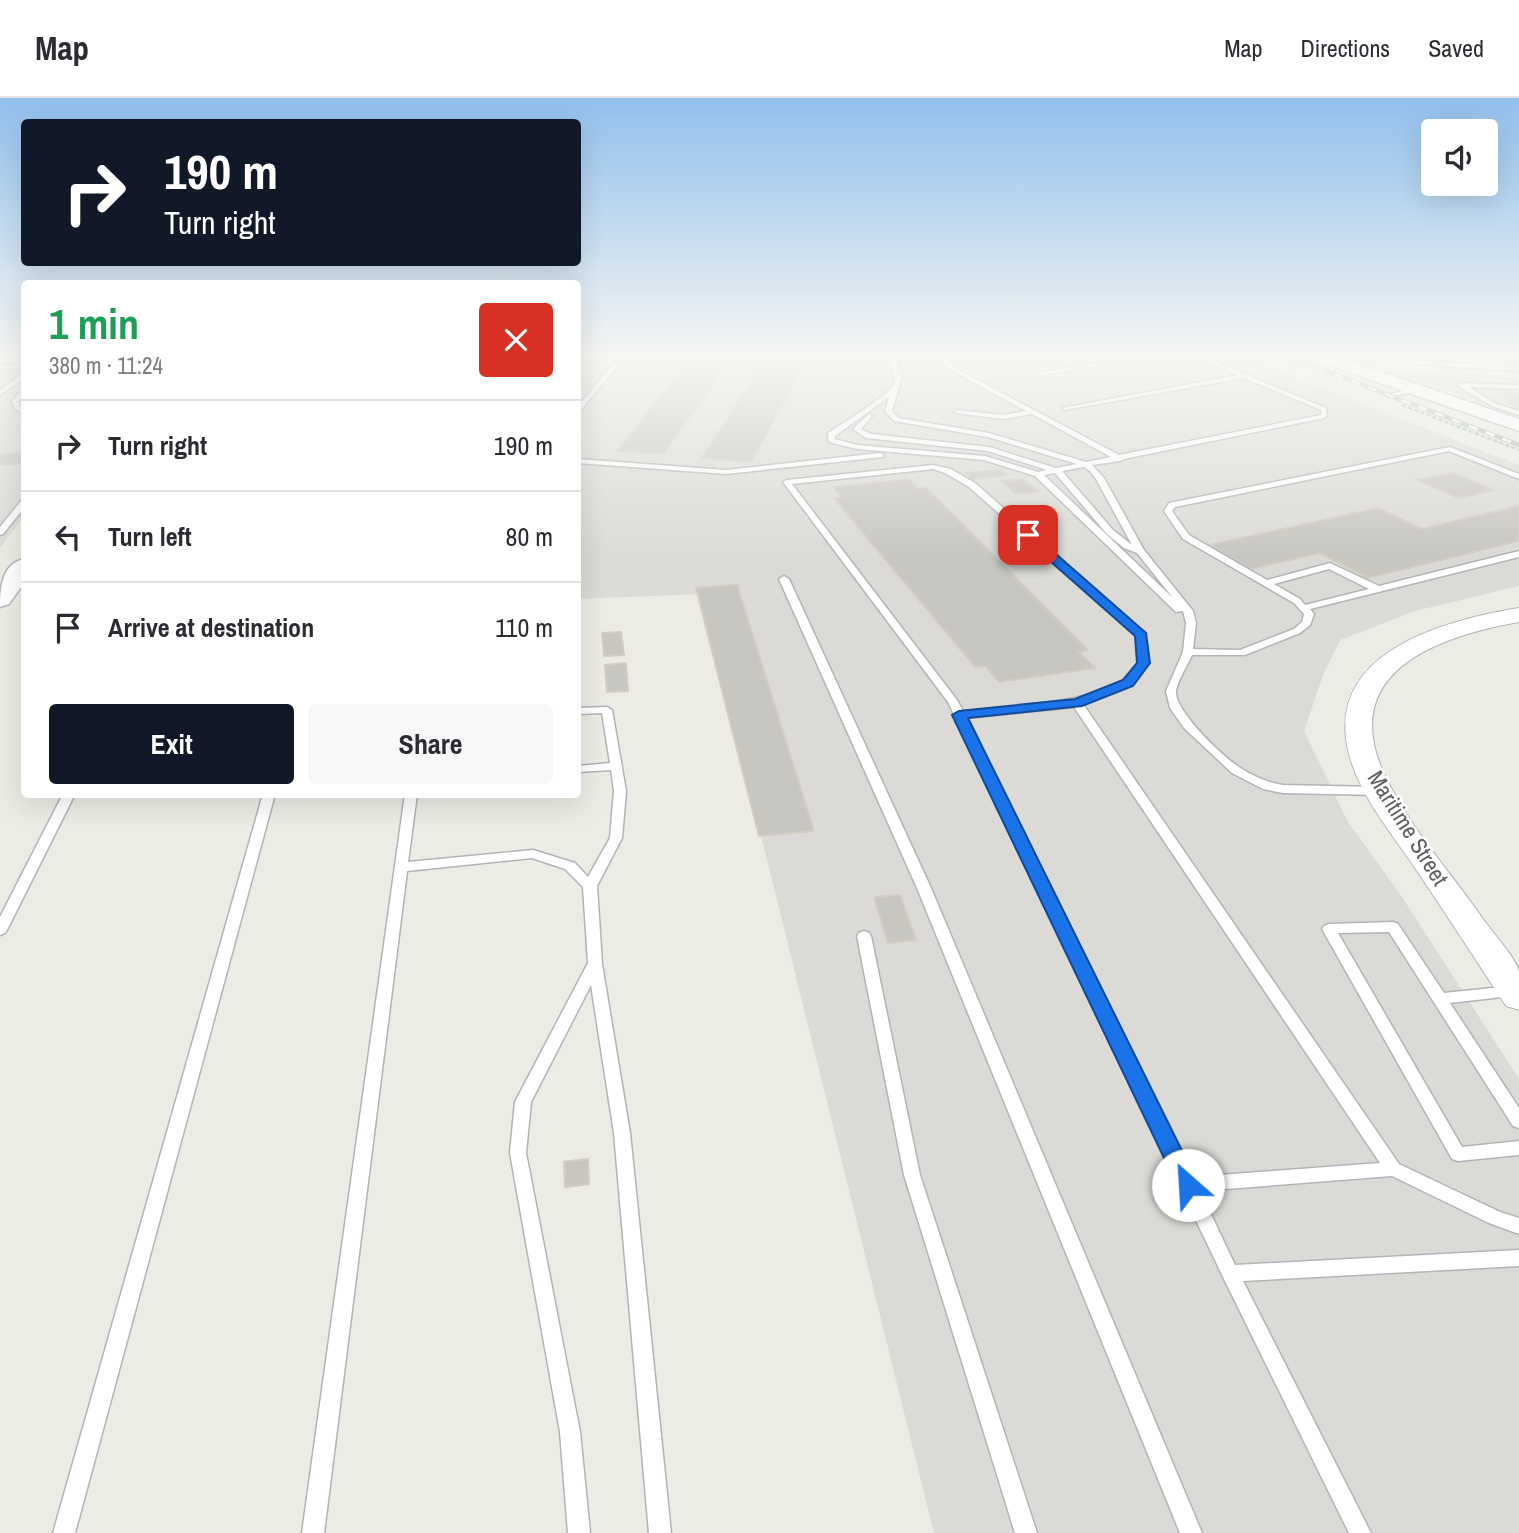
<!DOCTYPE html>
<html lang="en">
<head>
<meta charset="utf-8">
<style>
  body { margin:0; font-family:"Archivo Narrow",sans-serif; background:#f7f7f7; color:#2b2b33; height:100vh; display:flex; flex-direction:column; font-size:26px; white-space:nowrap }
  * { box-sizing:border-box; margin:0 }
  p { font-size:23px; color:#7c7c81 }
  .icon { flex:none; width:38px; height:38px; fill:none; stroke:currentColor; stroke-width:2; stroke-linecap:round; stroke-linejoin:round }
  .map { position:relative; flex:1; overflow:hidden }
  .panel { position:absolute; left:21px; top:182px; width:560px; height:518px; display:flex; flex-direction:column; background:#fff; border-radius:7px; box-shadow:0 7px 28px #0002 }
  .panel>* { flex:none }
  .top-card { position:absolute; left:21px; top:21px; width:560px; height:147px; border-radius:7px; box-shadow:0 7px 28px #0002; background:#111827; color:#fff; overflow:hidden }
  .fabs { position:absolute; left:1421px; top:21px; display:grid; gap:14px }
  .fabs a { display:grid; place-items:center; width:77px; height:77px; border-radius:7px; background:#fff; box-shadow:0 7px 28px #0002; font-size:35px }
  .pin { position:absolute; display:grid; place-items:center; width:60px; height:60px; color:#fff; margin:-30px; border-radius:14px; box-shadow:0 4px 10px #0006 }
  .me { position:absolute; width:77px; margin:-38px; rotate:334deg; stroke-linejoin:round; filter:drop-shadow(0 0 5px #0008) }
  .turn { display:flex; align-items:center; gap:24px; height:147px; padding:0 28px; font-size:32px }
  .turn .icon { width:91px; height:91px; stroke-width:2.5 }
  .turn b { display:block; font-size:49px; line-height:60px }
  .round { display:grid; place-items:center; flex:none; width:74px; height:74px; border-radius:7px; background:#f7f7f7 }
  .summary { display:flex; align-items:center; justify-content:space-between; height:119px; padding:0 28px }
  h1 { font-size:42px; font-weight:800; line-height:52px; color:#1e9e55 }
  .primary-button { display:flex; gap:14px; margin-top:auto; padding:14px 28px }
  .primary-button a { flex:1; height:80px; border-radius:7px; background:#111827; color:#fff; font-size:28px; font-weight:800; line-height:80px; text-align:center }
  .primary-button a+a { background:#f7f7f7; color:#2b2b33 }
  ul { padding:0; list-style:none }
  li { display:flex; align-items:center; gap:21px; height:91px; padding:0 28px; border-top:2px solid #e1e1e2 }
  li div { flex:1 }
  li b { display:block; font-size:26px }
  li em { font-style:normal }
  header { display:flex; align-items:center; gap:42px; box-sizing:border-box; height:98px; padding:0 35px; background:#fff; border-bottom:2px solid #e1e1e2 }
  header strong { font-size:33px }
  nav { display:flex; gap:38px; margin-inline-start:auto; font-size:24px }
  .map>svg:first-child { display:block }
  .industrial { fill:#dbdad6 }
  .building { fill:#c8c6c0; stroke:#d0cdc3; stroke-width:2 }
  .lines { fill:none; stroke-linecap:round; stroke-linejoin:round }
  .service-casing { stroke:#b1b3b7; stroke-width:3 }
  .tertiary-casing { stroke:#b1b3b7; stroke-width:2 }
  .secondary-casing { stroke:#b3b5b9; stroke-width:3 }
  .path { stroke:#9dc1a9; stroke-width:2.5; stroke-dasharray:4.5 2; stroke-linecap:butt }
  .service { fill:#fff; fill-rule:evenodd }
  .tertiary { fill:#fff; fill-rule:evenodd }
  .secondary { fill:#fff; fill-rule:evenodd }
  .rail-casing { stroke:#b2b2b3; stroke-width:4.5 }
  .rail { stroke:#fff; stroke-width:2.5; stroke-dasharray:9; stroke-linecap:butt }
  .route { fill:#1a73e8; stroke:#114b97; stroke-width:2 }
  .labels { text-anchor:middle; stroke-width:5; stroke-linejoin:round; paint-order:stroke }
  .street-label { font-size:23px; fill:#5c5e62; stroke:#fff }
</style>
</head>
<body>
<header>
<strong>Map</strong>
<nav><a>Map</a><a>Directions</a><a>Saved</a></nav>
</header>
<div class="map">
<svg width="1519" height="1435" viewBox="0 0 1519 1435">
  <rect width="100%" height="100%" fill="#ecebe4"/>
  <g class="industrial">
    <path d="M 0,257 L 24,257 L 24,418 L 0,450 Z"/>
    <path d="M 578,257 L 1238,257 L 1519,367 L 1519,488 L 1415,513 L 1340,542 L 1323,577 L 1304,633 L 1348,724 L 1402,799 L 1519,981 L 1519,1435 L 934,1435 L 701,496 L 578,501 Z"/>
    <path d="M 1387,257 L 1519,257 L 1519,265 L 1421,261 Z"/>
    <path d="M 1392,274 L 1519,279 L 1519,319 Z"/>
  </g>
  <g class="building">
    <path d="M 694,257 L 734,257 L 663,356 L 617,353 Z"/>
    <path d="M 768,257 L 810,257 L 751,364 L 702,360 Z"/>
    <path d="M 1501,294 L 1519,295 L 1519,311 L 1505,302 L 1509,302 Z"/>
    <path d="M 24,355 L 24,365 L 0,367 L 0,356 Z"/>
    <path d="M 1001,372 L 1007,377 L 972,381 L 966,375 Z"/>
    <path d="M 1453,375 L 1494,392 L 1458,400 L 1417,382 Z"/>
    <path d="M 909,381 L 918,391 L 926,390 L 1088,552 L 1079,554 L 1095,570 L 999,584 L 985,568 L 975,569 L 834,400 L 842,399 L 834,389 Z"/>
    <path d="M 1023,381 L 1038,393 L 1016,396 L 1001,383 Z"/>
    <path d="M 1519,408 L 1519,443 L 1368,480 L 1320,455 L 1251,471 L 1210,447 L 1378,410 L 1421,431 Z"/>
    <path d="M 737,487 L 814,733 L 759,738 L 696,490 Z"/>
    <path d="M 621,534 L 624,557 L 604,558 L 602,535 Z"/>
    <path d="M 626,565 L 628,593 L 607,594 L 605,567 Z"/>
    <path d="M 900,797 L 916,842 L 888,845 L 874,799 Z"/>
    <path d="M 588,1061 L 589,1086 L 565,1089 L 564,1064 Z"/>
  </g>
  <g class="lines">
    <g class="service-casing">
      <g id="service">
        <path d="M 621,257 L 627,257 L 580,313 L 578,314 L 578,308 Z"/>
        <path d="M 893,257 L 899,257 L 897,263 L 902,278 L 892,313 L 898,320 L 989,335 L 1086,364 L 1111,359 L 1032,316 L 1003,321 L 955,315 L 954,314 L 957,312 L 1003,317 L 1026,313 L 949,271 L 936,257 L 942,257 L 953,269 L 1119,357 L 1321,317 L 1321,312 L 1244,280 L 1065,312 L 1062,310 L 1238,277 L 1191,257 L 1199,257 L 1326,310 L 1327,318 L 1324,320 L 1124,361 L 1120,363 L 1092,367 L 1104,380 L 1144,452 L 1193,513 L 1196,525 L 1193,551 L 1240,552 L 1294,531 L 1302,524 L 1304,516 L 1294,505 L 1183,441 L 1164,413 L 1169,405 L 1450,349 L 1519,376 L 1519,381 L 1449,353 L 1175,409 L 1172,413 L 1189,437 L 1267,482 L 1330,465 L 1379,488 L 1519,453 L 1519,459 L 1310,511 L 1314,516 L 1310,527 L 1300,535 L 1245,557 L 1192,557 C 1188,566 1177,584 1176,593 C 1174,613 1225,661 1242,671 C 1255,679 1269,685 1283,687 L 1378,689 L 1384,693 L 1378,697 L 1283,695 L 1263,691 L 1232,675 L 1184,630 L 1170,610 L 1166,593 L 1183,554 L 1186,525 L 1183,513 L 1176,514 L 1035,378 L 984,362 L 857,351 L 829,344 L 828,335 C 839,328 888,297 892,289 C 899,277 889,269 893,257 ZM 889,299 L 885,313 L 894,323 L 988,339 L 1077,366 L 1056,370 L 989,349 L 871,336 L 861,331 L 872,318 L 869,316 L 853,331 L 866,340 L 988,353 L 1047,372 L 1038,374 L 985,358 L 857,347 L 835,341 L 835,338 ZM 1084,369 L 1090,373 L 1096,381 L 1132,447 L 1113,432 L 1062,373 ZM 1055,375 L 1107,436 L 1124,450 L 1137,455 L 1173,500 L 1044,377 ZM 1329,471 L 1369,491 L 1305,507 L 1300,501 L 1274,486 Z"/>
        <path d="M 1145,257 L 1159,257 L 1041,277 L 1038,275 Z"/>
        <path d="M 1327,257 L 1519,269 L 1519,273 L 1325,260 Z"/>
        <path d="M 1486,257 L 1492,257 L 1488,260 Z"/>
        <rect x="0" y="267" width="24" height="4"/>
        <path d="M 24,275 L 24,280 L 0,297 L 0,292 Z"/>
        <path d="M 1460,285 L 1519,287 L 1519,291 L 1469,289 L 1496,306 L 1519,313 L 1519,317 L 1492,308 L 1458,288 L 1457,287 Z"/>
        <path d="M 24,289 L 24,295 L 18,304 L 20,309 L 24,311 L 24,315 L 15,311 L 12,304 Z"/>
        <path d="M 1407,292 L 1410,294 L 1409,295 L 1389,299 L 1386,297 Z"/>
        <path d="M 880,355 L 884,357 L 883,359 L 726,376 L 578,365 L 578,361 L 726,372 Z"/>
        <path d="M 933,367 L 951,371 L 975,385 L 1145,535 L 1148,565 L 1132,587 L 1083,606 L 1399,1066 L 1500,1114 L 1519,1120 L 1519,1136 L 1489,1125 L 1392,1078 L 1200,1093 L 1235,1167 L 1519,1152 L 1519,1168 L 1243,1183 L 1371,1435 L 1349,1435 L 1224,1181 L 948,604 L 783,384 L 787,382 ZM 933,371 L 945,375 L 969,389 L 1137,538 C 1137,545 1140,558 1138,565 C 1123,606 1001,609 963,613 L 957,602 L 792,386 ZM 1074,609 L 1380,1065 L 1193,1079 L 966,620 Z"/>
        <path d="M 21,403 L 24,403 L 24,410 L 3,436 L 0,437 L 0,429 Z"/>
        <path d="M 784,478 L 789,481 L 931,790 L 1202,1435 L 1180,1435 L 917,790 L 779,481 Z"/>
        <path d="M 607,609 L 612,612 L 626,693 L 622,740 L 597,788 L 602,866 L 630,1035 L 671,1435 L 649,1435 L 614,1035 L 591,887 L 531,1004 L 526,1055 L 580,1334 L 590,1435 L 568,1435 L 560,1334 L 510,1055 L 515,1004 L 588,865 L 583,789 L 565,771 L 532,760 L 407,773 L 324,1435 L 302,1435 L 405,696 L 417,696 L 408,764 L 533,752 L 575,765 L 588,779 L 610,740 L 614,693 L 611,672 L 578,674 L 578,668 L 610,665 L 602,615 L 578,616 L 578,610 Z"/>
        <path d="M 63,696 L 75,696 L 7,832 L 5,835 L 0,837 L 0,819 Z"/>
        <path d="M 263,696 L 275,696 L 75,1435 L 53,1435 Z"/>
        <path d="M 1393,824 L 1398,826 L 1444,895 L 1511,888 L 1516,889 L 1518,893 L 1516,897 L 1511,898 L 1450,905 L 1519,1010 L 1519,1030 L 1513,1028 L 1389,834 L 1338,835 L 1462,1049 L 1519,1043 L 1519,1057 L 1458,1063 L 1452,1061 L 1322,831 L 1324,828 L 1329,826 Z"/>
        <path d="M 864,833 L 869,835 L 871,838 L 920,1077 L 1037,1435 L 1015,1435 L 904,1077 L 857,838 L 859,835 Z"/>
      </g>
    </g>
    <g class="tertiary-casing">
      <path id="tertiary" d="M 1519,510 L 1519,524 C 1435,539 1335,575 1386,680 C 1410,730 1452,776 1483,821 C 1492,834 1517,861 1519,874 C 1519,886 1519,900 1519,912 L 1506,908 C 1476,862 1446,816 1415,770 C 1393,737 1365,704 1352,666 C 1315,557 1440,523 1519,510 Z"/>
    </g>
    <g class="secondary-casing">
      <g id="secondary">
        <path d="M 1308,257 L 1332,257 L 1519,321 L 1519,333 L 1310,261 Z"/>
        <path d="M 24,461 L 24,485 L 9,506 L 0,509 C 0,489 2,466 24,461 Z"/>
      </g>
    </g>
    <g class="path">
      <path d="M 1273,257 L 1302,269"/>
      <path d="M 1402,307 L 1519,352"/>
    </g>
    <use href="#service" class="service"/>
    <use href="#tertiary" class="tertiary"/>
    <use href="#secondary" class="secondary"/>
    <g class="rail-casing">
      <path id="rail" d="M 1284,257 L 1519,347"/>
    </g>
    <use href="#rail" class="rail"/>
  </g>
  <linearGradient id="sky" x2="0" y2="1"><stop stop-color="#90c0ed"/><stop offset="0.56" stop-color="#f6f6f3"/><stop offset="1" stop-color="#f6f6f3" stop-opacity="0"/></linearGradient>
  <rect width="1519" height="458" fill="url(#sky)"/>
  <path class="route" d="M 1024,435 L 1032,435 L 1146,535 L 1150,565 L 1133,588 L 1082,608 L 968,620 L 1199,1087 L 1196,1094 L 1188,1097 L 1180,1094 L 1177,1087 L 952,617 L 959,613 L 1075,601 L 1123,582 L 1137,565 L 1135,538 L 1024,440 Z"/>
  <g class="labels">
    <g class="street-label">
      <text transform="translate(1408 730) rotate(58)" y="8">Maritime Street</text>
    </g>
  </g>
</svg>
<div class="fabs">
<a><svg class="icon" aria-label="sound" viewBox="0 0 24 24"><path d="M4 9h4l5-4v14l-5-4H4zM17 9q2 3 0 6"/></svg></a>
</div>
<div class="pin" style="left:1028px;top:437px;background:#d93025"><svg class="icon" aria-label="arrive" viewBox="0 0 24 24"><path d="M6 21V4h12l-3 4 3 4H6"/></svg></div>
<svg class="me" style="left:1188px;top:1087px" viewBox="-20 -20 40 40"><circle r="19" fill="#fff"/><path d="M0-13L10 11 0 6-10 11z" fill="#1a73e8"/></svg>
<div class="top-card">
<div class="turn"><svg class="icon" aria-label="right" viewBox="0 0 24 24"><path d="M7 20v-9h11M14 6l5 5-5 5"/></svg><div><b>190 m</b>Turn right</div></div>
</div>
<section class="panel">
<div class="summary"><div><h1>1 min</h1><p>380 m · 11:24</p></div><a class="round" style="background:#d93025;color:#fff"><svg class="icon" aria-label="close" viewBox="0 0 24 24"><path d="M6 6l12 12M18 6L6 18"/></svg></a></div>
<ul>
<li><svg class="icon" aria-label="right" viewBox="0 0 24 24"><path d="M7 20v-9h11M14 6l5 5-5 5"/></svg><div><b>Turn right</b></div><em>190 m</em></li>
<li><svg class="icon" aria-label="left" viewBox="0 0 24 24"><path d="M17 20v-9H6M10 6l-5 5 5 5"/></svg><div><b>Turn left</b></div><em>80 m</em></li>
<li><svg class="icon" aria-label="arrive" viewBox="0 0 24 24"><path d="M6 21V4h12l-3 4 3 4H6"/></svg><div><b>Arrive at destination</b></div><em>110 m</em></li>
</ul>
<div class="primary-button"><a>Exit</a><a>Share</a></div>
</section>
</div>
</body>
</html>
